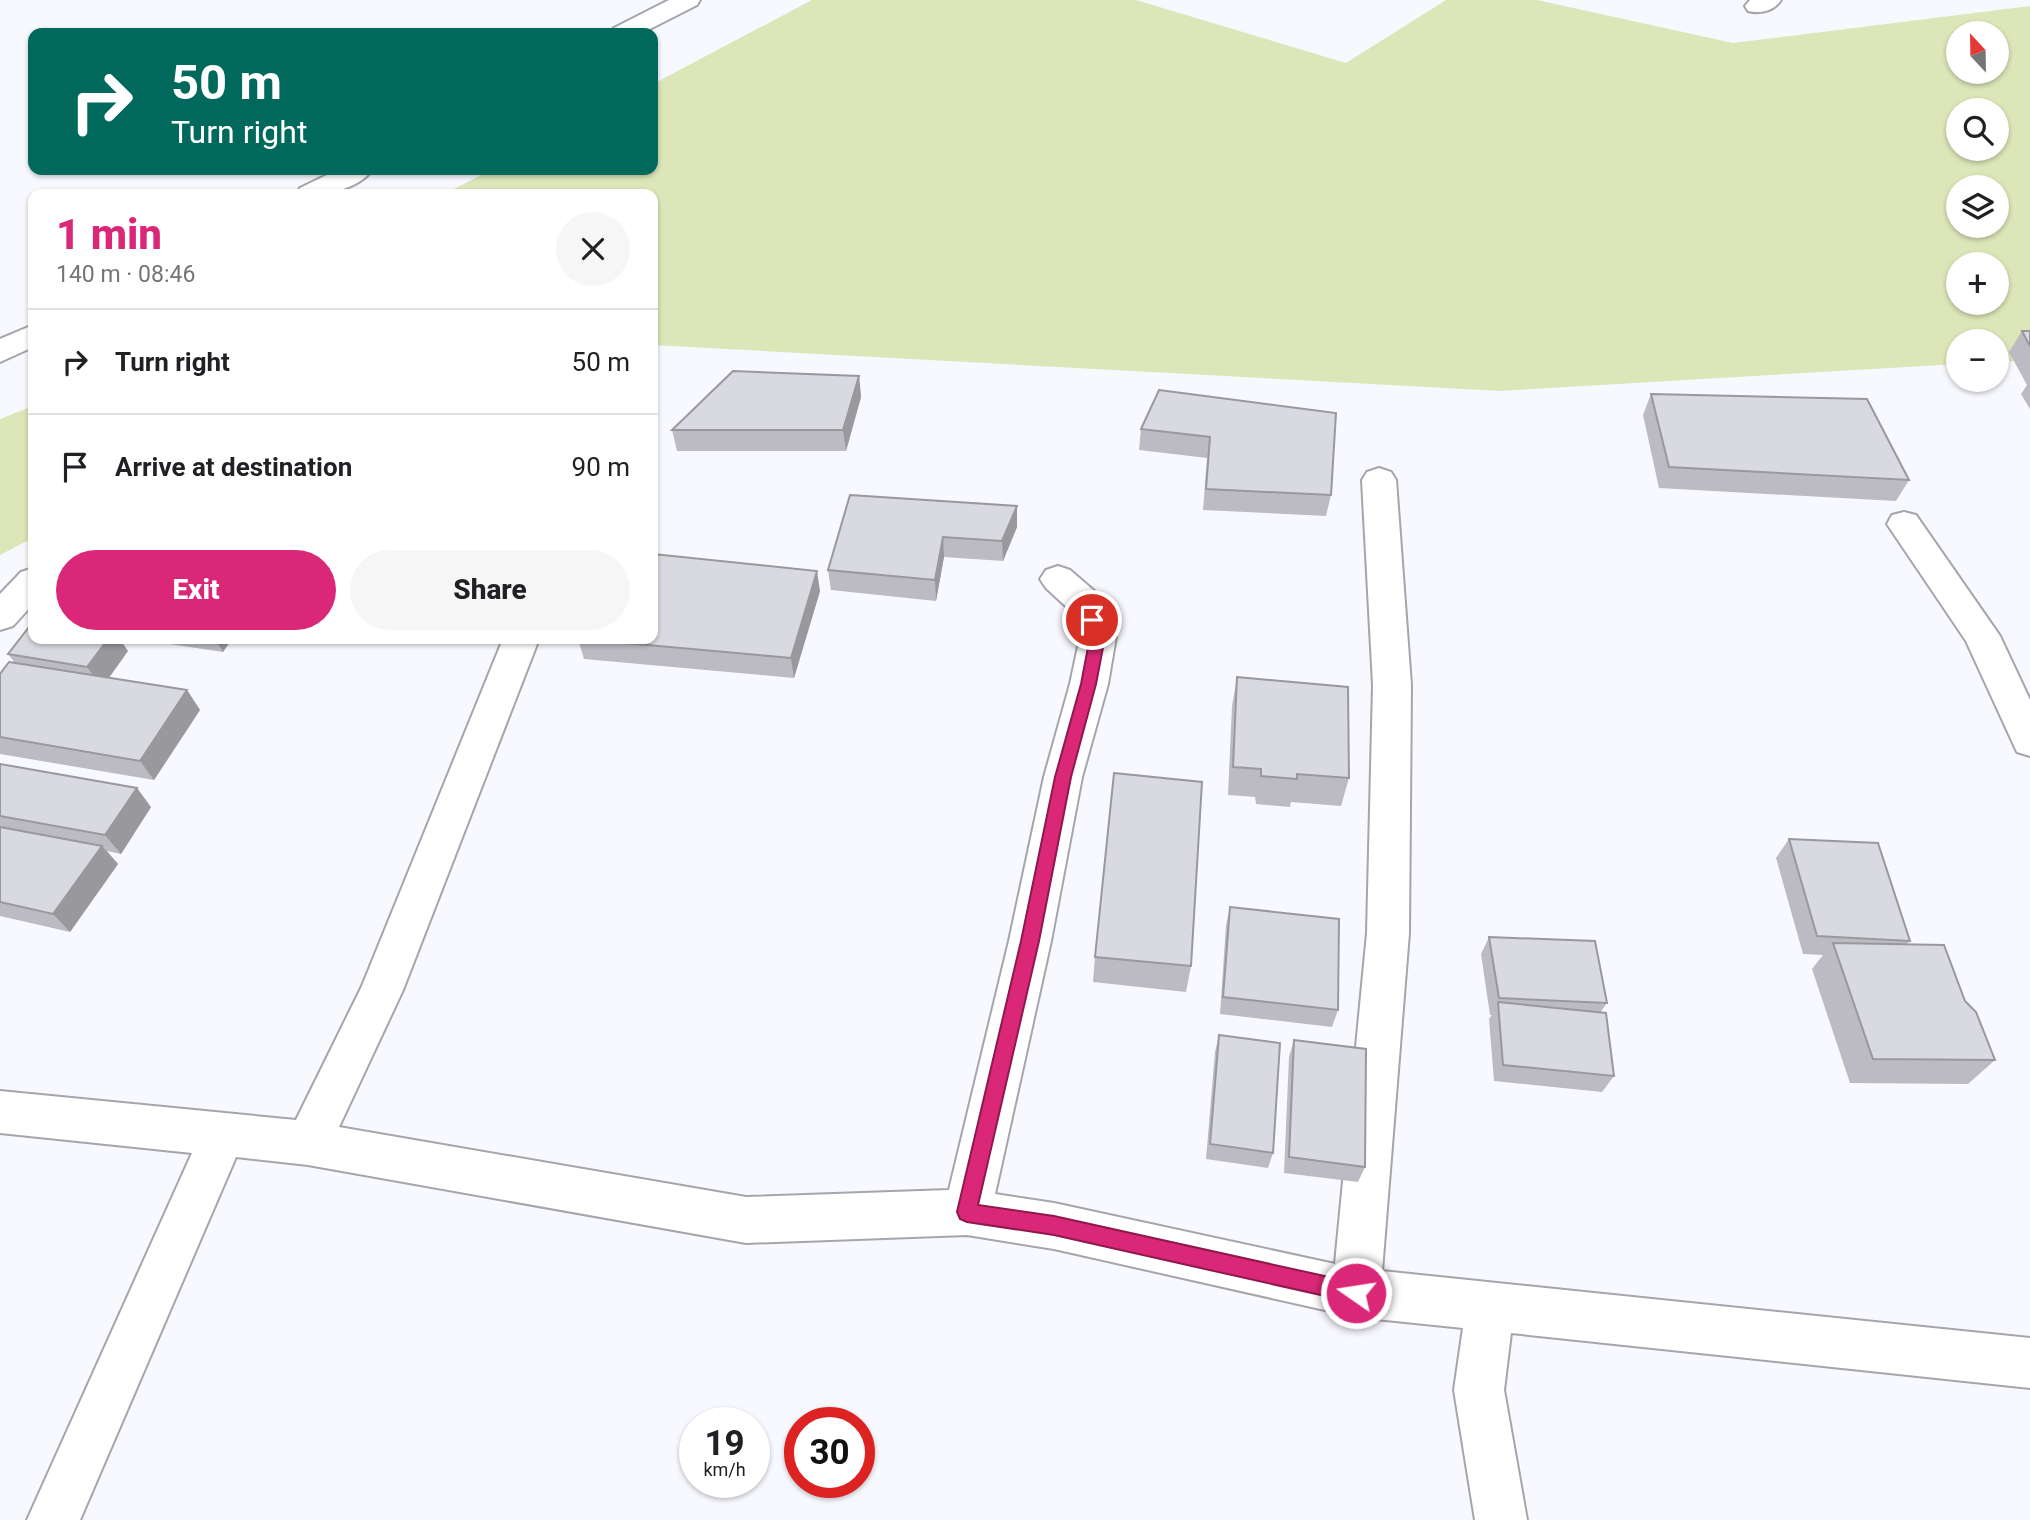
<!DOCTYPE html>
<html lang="en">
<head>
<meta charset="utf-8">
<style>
  body { margin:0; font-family:Roboto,sans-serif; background:#f6f6f6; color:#202124; height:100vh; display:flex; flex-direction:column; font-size:26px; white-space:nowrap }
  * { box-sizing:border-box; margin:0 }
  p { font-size:23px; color:#757577 }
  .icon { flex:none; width:38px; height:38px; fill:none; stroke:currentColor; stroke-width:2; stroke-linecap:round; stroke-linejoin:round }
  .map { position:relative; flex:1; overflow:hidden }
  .details { position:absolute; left:28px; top:189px; width:630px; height:455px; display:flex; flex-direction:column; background:#fff; border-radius:14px; box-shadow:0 2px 5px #0004 }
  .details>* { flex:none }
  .guide { position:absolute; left:28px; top:28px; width:630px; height:147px; border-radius:14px; box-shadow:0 2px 5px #0004; background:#00695c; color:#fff; overflow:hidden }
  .needle { width:46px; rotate:338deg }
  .controls { position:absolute; left:1946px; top:21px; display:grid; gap:14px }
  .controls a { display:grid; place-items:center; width:63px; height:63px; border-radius:50%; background:#fff; box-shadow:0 2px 5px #0004; font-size:35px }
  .speed { position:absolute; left:679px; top:1407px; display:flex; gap:14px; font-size:35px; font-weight:700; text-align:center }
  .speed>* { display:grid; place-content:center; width:91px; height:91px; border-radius:50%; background:#fff; box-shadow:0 2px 5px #0004; line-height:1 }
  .speed small { font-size:18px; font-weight:400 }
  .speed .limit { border:10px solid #d22; background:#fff; color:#111 }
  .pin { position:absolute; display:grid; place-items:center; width:60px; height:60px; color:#fff; margin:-30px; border:4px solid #fff; border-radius:50%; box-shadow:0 2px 7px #0007 }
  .me { position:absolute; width:77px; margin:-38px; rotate:283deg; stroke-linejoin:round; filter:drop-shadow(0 0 5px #0008) }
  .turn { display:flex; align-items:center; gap:24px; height:147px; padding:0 28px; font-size:32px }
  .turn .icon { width:91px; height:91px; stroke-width:2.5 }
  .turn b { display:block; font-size:49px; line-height:60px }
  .round { display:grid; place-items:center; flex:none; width:74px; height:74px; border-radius:37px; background:#f6f6f6 }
  .overview { display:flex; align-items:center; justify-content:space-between; height:119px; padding:0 28px }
  h1 { font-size:42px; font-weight:800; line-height:52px; color:#db2777 }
  .button { display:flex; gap:14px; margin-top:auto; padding:14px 28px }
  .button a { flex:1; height:80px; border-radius:42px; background:#db2777; color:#fff; font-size:28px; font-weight:800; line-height:80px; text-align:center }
  .button a+a { background:#f6f6f6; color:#202124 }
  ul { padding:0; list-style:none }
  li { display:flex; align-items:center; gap:21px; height:105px; padding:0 28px; border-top:2px solid #e0e0e0 }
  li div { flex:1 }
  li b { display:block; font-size:26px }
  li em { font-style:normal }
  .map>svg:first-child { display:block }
  .green { fill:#dce6b8; fill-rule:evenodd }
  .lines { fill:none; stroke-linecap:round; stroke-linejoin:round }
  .minor-casing { stroke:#a6a5ac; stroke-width:4 }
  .primary-casing { stroke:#a6a5ac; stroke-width:4 }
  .minor { fill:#fff; fill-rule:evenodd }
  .primary { fill:#fff; fill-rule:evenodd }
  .wall { fill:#bbbbc1 }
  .shaded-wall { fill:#98989d }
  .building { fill:#d9d9e0; stroke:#98989d; stroke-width:2 }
  .route { fill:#db2777; stroke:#8e194d; stroke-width:2 }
</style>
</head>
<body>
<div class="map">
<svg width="2030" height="1520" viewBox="0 0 2030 1520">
  <rect width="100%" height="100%" fill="#f8f8ff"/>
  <g class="green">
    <path d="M 812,0 L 1136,0 L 1346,63 L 1446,0 L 1537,0 L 1733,43 L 2030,6 L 2030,360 L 1997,362 L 1997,341 L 1958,341 L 1958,364 L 1500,391 L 653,345 L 653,194 L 444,194 L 491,170 L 653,170 L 653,84 ZM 1958,33 L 1997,33 L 1997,72 L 1958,72 ZM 1958,110 L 1997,110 L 1997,149 L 1958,149 ZM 1958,187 L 1997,187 L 1997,226 L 1958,226 ZM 1958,264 L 1997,264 L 1997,303 L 1958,303 Z"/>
    <path d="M 33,406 L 33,538 L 0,555 L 0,419 Z"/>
  </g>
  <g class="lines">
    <g class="minor-casing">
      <g id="minor">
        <path d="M 1750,0 L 1781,0 C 1774,11 1760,14 1748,11 L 1745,6 Z"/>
        <path d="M 1379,468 L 1391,472 L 1396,480 L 1411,685 L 1409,933 L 1382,1271 L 2030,1338 L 2030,1388 L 1511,1333 L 1504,1390 L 1527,1520 L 1475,1520 L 1454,1390 L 1463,1328 L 1356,1317 L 1054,1249 L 967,1235 L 746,1243 L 308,1165 L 236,1157 L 80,1520 L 27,1520 L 192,1153 L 0,1133 L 0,1091 L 296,1120 L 362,986 L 503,639 L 539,639 L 403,990 L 339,1127 L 746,1197 L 949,1190 L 1009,941 L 1044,777 L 1070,684 L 1080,637 L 1071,611 L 1046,588 L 1040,579 L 1046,570 L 1058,566 L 1070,570 L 1099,595 L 1116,637 L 1108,684 L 1082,777 L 1051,941 L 995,1194 L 1054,1203 L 1335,1264 L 1367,933 L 1373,685 L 1362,480 L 1367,472 Z"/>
        <path d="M 1904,512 L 1916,515 L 2000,636 L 2030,700 L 2030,756 L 2017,752 L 1966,641 L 1887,524 L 1892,515 Z"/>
        <path d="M 33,568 L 33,604 L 13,626 L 0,630 L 0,594 L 21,572 Z"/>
      </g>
    </g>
    <g class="primary-casing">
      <g id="primary">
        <path d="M 669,0 L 700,0 L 697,5 L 642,33 L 610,33 L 614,28 Z"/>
        <path d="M 337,170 L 372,170 C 356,192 320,195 296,194 L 300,188 Z"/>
        <path d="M 33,325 L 33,347 L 0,362 L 0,339 Z"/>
      </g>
    </g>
    <use href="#minor" class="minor"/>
    <use href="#primary" class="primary"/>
  </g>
  <g class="wall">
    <path d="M 2022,331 L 2030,331 L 2030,409 L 2021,394 L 2027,385 L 2009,352 Z"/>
    <path d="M 859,376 L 861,397 L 846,451 L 677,451 L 672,430 Z"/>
    <path d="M 1159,390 L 1331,495 L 1326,516 L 1203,510 L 1207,458 L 1139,450 L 1141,429 Z"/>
    <path d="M 1651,394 L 1909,480 L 1896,501 L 1659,488 L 1643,415 Z"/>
    <path d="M 1017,506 L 1017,527 L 1003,561 L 944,557 L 936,601 L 831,590 L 828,570 Z"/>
    <path d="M 820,591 L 794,678 L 584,659 L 578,639 Z"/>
    <path d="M 136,639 L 232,639 L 223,652 Z"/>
    <path d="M 128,651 L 109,678 L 187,690 L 200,710 L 154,780 L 0,754 L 0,674 L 15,663 L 8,654 Z"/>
    <path d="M 1237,677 L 1349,778 L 1341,806 L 1291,802 L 1290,807 L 1256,804 L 1255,797 L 1228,795 L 1232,706 Z"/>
    <path d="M 0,764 L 151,807 L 121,854 L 107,851 L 118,864 L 70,932 L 0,916 Z"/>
    <path d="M 1789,839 L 1910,941 L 1907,944 L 1965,1001 L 1995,1060 L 1968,1084 L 1850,1083 L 1812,969 L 1823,955 L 1803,954 L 1776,858 Z"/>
    <path d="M 1230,907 L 1338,1010 L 1332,1027 L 1220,1014 L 1226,925 Z"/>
    <path d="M 1489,937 L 1607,1003 L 1600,1013 L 1614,1076 L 1602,1092 L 1494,1081 L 1489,1019 L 1492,1015 L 1490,1015 L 1481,954 Z"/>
    <path d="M 1095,957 L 1191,966 L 1186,992 L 1093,982 Z"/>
    <path d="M 1219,1035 L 1273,1153 L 1268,1168 L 1206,1159 L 1215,1052 Z"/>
    <path d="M 1294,1040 L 1365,1167 L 1358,1182 L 1284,1173 L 1289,1057 Z"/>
  </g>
  <g class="shaded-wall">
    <path d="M 859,376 L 861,397 L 846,451 L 843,430 Z"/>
    <path d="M 1017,506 L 1017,527 L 1003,561 L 1002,541 Z"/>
    <path d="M 943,537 L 944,557 L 936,601 L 935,580 Z"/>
    <path d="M 817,571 L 820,591 L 794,678 L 791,658 Z"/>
    <path d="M 108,639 L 120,639 L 128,651 L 102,687 L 87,667 Z"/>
    <path d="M 215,639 L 232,639 L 223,652 Z"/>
    <path d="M 187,690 L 200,710 L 154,780 L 140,761 Z"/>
    <path d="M 137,788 L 151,807 L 121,854 L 105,835 Z"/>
    <path d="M 102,846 L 118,864 L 70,932 L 53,914 Z"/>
  </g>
  <g class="building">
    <path d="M 2022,331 L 2030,331 L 2030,346 Z"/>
    <path d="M 733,371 L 859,376 L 843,430 L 672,430 Z"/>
    <path d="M 1159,390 L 1336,413 L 1331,495 L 1206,489 L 1210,437 L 1141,429 Z"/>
    <path d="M 1651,394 L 1867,399 L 1909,480 L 1669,467 Z"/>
    <path d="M 850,495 L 1017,506 L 1002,541 L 943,537 L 935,580 L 828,570 Z"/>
    <path d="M 653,554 L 817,571 L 791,658 L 581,639 L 653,639 Z"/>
    <path d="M 33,622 L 33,639 L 108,639 L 87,667 L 8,654 Z"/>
    <path d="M 9,662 L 187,690 L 140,761 L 0,737 L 0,674 Z"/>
    <path d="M 1237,677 L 1348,687 L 1349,778 L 1297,774 L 1297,779 L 1261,776 L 1261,769 L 1233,767 Z"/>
    <path d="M 0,764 L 137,788 L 105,835 L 0,816 Z"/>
    <path d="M 1114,773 L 1202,782 L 1191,966 L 1095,957 Z"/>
    <path d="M 0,827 L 102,846 L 53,914 L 0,902 Z"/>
    <path d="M 1789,839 L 1878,843 L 1910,941 L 1817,936 Z"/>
    <path d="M 1230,907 L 1339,919 L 1338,1010 L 1223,997 Z"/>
    <path d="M 1489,937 L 1595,941 L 1607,1003 L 1499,998 Z"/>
    <path d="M 1833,943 L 1944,945 L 1965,1001 L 1976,1012 L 1995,1060 L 1873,1059 Z"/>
    <path d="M 1498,1002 L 1606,1013 L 1614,1076 L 1503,1065 Z"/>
    <path d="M 1219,1035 L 1280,1043 L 1273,1153 L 1210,1144 Z"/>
    <path d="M 1294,1040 L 1366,1049 L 1365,1167 L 1289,1157 Z"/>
  </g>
  <path class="route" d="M 1092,614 L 1097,616 L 1105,637 L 1096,684 L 1071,777 L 1039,941 L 978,1205 L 1054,1216 L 1356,1283 L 1363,1286 L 1366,1293 L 1363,1300 L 1356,1303 L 1054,1235 L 967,1222 L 960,1219 L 957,1212 L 1021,941 L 1055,777 L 1081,684 L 1090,637 L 1085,620 Z"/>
</svg>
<div class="controls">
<a><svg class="needle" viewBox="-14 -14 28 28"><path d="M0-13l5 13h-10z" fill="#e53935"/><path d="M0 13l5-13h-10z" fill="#757577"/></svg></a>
<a><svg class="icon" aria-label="search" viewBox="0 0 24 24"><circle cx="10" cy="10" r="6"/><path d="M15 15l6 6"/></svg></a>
<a><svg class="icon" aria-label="layers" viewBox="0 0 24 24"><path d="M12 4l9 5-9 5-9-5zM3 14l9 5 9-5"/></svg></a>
<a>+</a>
<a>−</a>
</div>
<div class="speed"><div>19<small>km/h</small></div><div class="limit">30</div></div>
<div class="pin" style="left:1092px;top:620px;background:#d93025"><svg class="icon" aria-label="arrive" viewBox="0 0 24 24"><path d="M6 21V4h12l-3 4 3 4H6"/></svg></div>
<svg class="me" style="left:1356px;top:1293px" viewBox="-20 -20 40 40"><circle r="17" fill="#db2777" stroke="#fff" stroke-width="3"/><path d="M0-11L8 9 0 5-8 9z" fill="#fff"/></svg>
<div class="guide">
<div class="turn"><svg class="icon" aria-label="right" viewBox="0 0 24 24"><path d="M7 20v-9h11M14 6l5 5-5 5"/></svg><div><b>50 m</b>Turn right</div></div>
</div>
<section class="details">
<div class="overview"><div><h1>1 min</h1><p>140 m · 08:46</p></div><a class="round"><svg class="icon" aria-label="close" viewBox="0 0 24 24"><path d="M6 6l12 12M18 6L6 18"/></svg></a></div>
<ul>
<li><svg class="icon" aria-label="right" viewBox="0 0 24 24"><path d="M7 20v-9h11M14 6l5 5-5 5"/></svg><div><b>Turn right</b></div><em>50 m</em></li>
<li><svg class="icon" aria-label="arrive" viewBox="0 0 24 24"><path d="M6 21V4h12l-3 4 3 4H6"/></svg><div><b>Arrive at destination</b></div><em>90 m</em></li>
</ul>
<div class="button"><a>Exit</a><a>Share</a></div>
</section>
</div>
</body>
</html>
